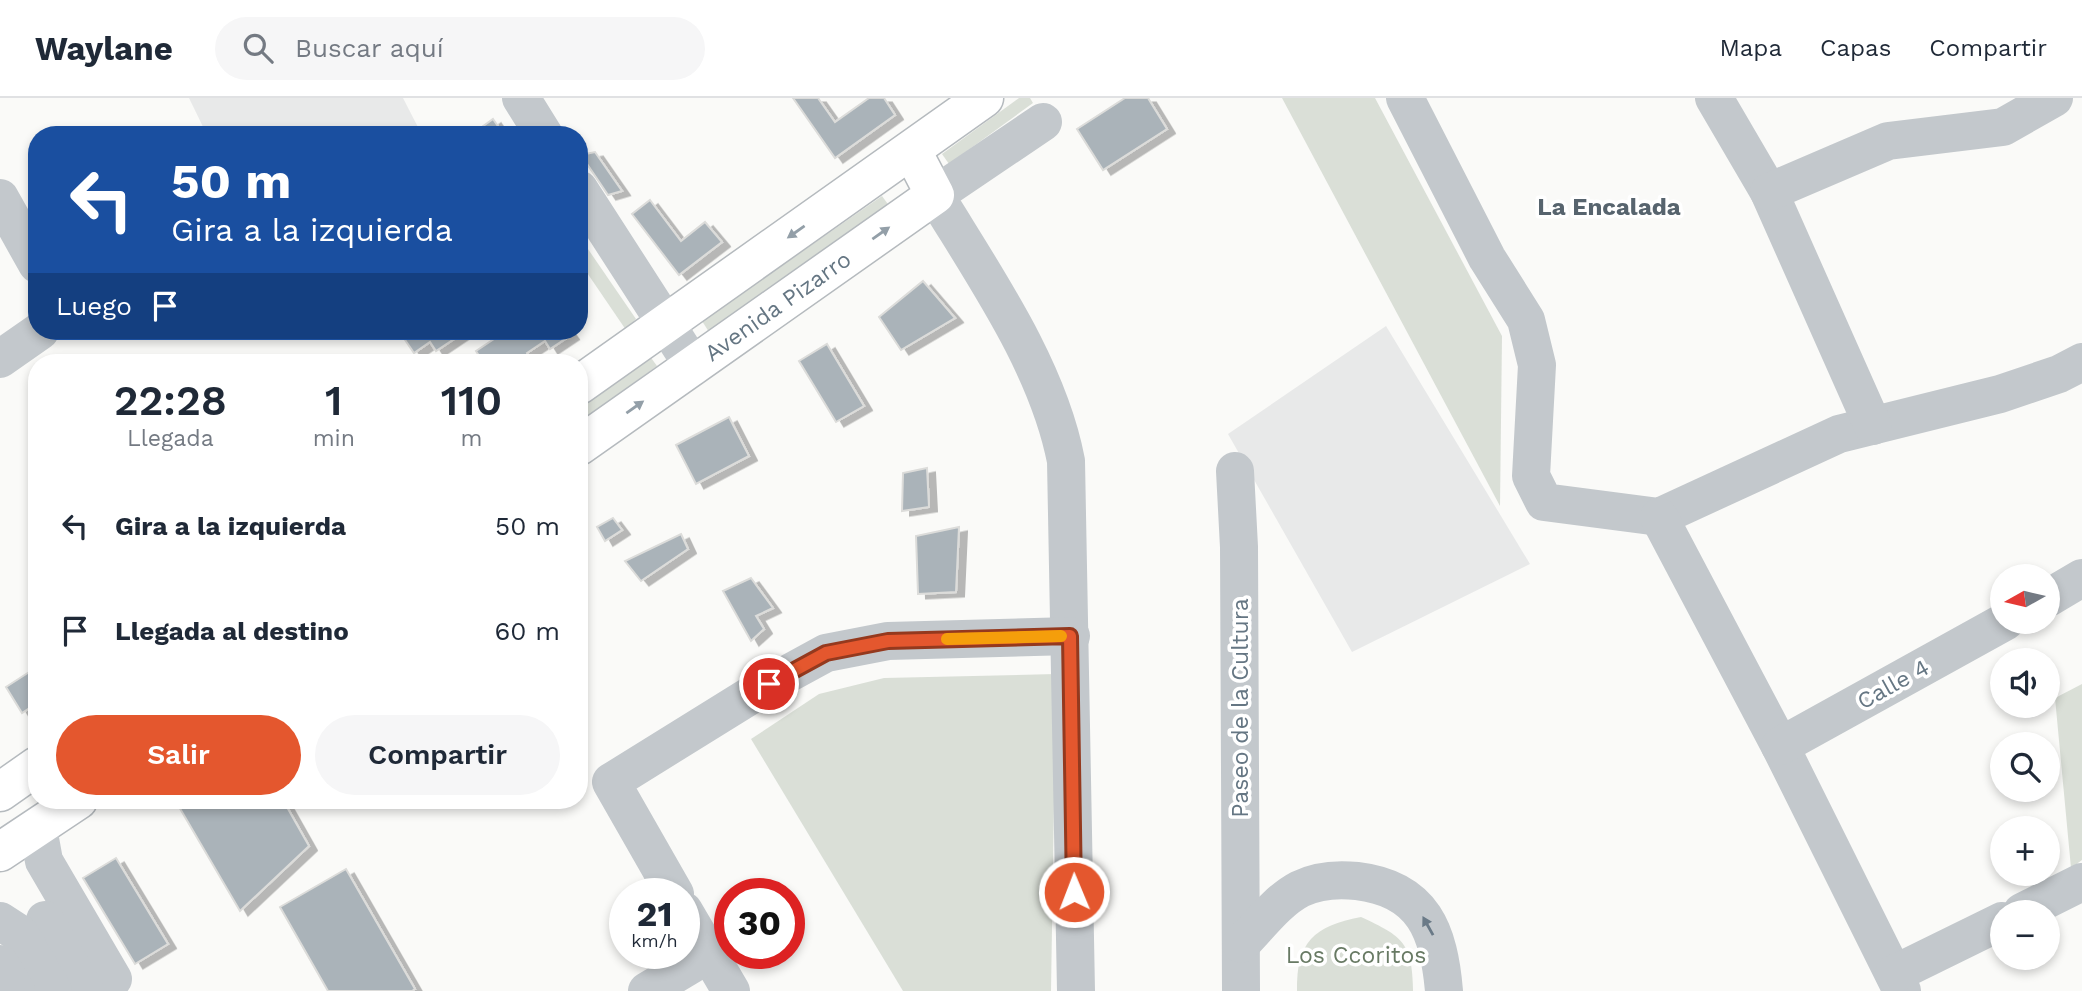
<!DOCTYPE html>
<html lang="es">
<head>
<meta charset="utf-8">
<style>
  body { margin:0; font-family:"Work Sans",sans-serif; background:#f6f6f7; color:#1f2937; height:100vh; display:flex; flex-direction:column; font-size:26px; white-space:nowrap }
  * { box-sizing:border-box; margin:0 }
  p { font-size:23px; color:#747a83 }
  .icon { flex:none; width:38px; height:38px; fill:none; stroke:currentColor; stroke-width:2; stroke-linecap:round; stroke-linejoin:round }
  .map { position:relative; flex:1; overflow:hidden }
  .sheet { position:absolute; left:28px; top:256px; width:560px; height:455px; display:flex; flex-direction:column; background:#fff; border-radius:28px; box-shadow:0 4px 10px #0003 }
  .sheet>* { flex:none }
  .top-card { position:absolute; left:28px; top:28px; width:560px; height:214px; border-radius:28px; box-shadow:0 4px 10px #0003; background:#1a4fa0; color:#fff; overflow:hidden }
  .needle { width:46px; rotate:262deg }
  .fabs { position:absolute; left:1990px; top:466px; display:grid; gap:14px }
  .fabs a { display:grid; place-items:center; width:70px; height:70px; border-radius:50%; background:#fff; box-shadow:0 4px 10px #0003; font-size:35px }
  .speed { position:absolute; left:609px; top:780px; display:flex; gap:14px; font-size:35px; font-weight:700; text-align:center }
  .speed>* { display:grid; place-content:center; width:91px; height:91px; border-radius:50%; background:#fff; box-shadow:0 4px 10px #0003; line-height:1 }
  .speed small { font-size:18px; font-weight:400 }
  .speed .limit { border:10px solid #d22; background:#fff; color:#111 }
  .pin { position:absolute; display:grid; place-items:center; width:60px; height:60px; color:#fff; margin:-30px; border:4px solid #fff; border-radius:50%; box-shadow:0 2px 7px #0007 }
  .me { position:absolute; width:77px; margin:-38px; rotate:359deg; stroke-linejoin:round; filter:drop-shadow(0 0 5px #0008) }
  .turn { display:flex; align-items:center; gap:24px; height:147px; padding:0 28px; font-size:32px }
  .turn .icon { width:91px; height:91px; stroke-width:2.5 }
  .turn b { display:block; font-size:49px; line-height:60px }
  .then { display:flex; align-items:center; height:66px; padding:0 28px; background:#0003; gap:14px; font-size:26px }
  .eta { display:flex; justify-content:space-evenly; align-items:center; height:119px; text-align:center }
  .eta b { font-size:42px; font-weight:600; line-height:49px }
  .primary-button { display:flex; gap:14px; margin-top:auto; padding:14px 28px }
  .primary-button a { flex:1; height:80px; border-radius:42px; background:#e4572e; color:#fff; font-size:28px; font-weight:600; line-height:80px; text-align:center }
  .primary-button a+a { background:#f6f6f7; color:#1f2937 }
  ul { padding:0; list-style:none }
  li { display:flex; align-items:center; gap:21px; height:105px; padding:0 28px }
  li div { flex:1 }
  li b { display:block; font-size:26px }
  li em { font-style:normal }
  header { display:flex; align-items:center; gap:42px; box-sizing:border-box; height:98px; padding:0 35px; background:#fff; border-bottom:2px solid #e0e1e3 }
  header strong { font-size:33px }
  nav { display:flex; gap:38px; margin-inline-start:auto; font-size:24px }
  .search { width:490px; height:63px; background:#f6f6f7; display:flex; align-items:center; gap:18px; box-sizing:border-box; padding:0 24px; border-radius:38px; color:#747a83; font-size:26px }
  .map>svg:first-child { display:block }
  .built { fill:#e8e9e9 }
  .green { fill:#dadfd7 }
  .building { fill:#aab3b9; stroke:#dcdcda; stroke-width:2; filter:url(#shadow) }
  .lines { fill:none; stroke-linecap:round; stroke-linejoin:round }
  .major-casing { stroke:#b5babe; stroke-width:41 }
  .minor { stroke:#c3c8cc; stroke-width:38 }
  .major { stroke:#fff; stroke-width:38 }
  .oneway { fill:#939fa8 }
  .oneway2 { fill:#6a7a87 }
  .route-casing { stroke:#94391e; stroke-width:18 }
  .route { stroke:#e4572e; stroke-width:12 }
  .slow { stroke:#f59e0b; stroke-width:12 }
  .labels { text-anchor:middle; stroke-width:7; stroke-linejoin:round; paint-order:stroke }
  .street-label { font-size:23px; fill:#657683; stroke:#fff }
  .park-label { font-size:23px; fill:#687a64; stroke:#fff }
  .neighbourhood-label { font-size:24px; font-weight:bold; fill:#57646e; stroke:#fff }
</style>
</head>
<body>
<header>
<strong>Waylane</strong>
<div class="search"><svg class="icon" aria-label="search" viewBox="0 0 24 24"><circle cx="10" cy="10" r="6"/><path d="M15 15l6 6"/></svg>Buscar aquí</div>
<nav><a>Mapa</a><a>Capas</a><a>Compartir</a></nav>
</header>
<div class="map">
<svg width="2082" height="893" viewBox="0 0 2082 893">
  <defs>
    <filter id="shadow"><feDropShadow dx="8" dy="4.5" stdDeviation="0" flood-color="#0004"/></filter>
  </defs>
  <rect width="100%" height="100%" fill="#fafaf8"/>
  <g class="built">
    <path d="M 189,0 L 403,0 L 422,37 L 207,37 Z"/>
    <path d="M 1386,228 L 1530,466 L 1352,554 L 1228,336 Z"/>
  </g>
  <g class="green">
    <path d="M 1019,0 L 1030,0 L 1033,5 L 949,66 L 942,56 Z"/>
    <path d="M 1282,0 L 1375,0 L 1502,238 L 1500,408 Z"/>
    <path d="M 882,98 L 890,109 L 709,234 L 702,223 Z"/>
    <path d="M 579,138 L 636,221 L 626,232 L 579,163 Z"/>
    <path d="M 649,257 L 657,268 L 579,325 L 579,308 Z"/>
    <path d="M 1056,576 L 1051,893 L 903,893 L 751,641 L 819,596 L 884,580 Z"/>
    <path d="M 2082,586 L 2082,762 L 2071,770 L 2055,600 Z"/>
    <path d="M 1361,819 C 1404,839 1412,845 1413,893 L 1297,893 C 1296,844 1314,828 1361,819 Z"/>
  </g>
  <g class="building">
    <path d="M 793,0 L 818,0 L 835,24 L 869,0 L 884,0 L 895,17 L 835,60 Z"/>
    <path d="M 1125,0 L 1148,0 L 1167,31 L 1103,72 L 1077,31 Z"/>
    <path d="M 493,21 L 504,37 L 471,37 Z"/>
    <path d="M 595,54 L 622,93 L 608,97 L 581,57 Z"/>
    <path d="M 650,102 L 681,143 L 705,124 L 722,144 L 679,177 L 632,116 Z"/>
    <path d="M 923,183 L 955,220 L 901,252 L 879,219 Z"/>
    <path d="M 399,233 L 457,233 L 460,237 L 436,253 L 430,244 L 414,255 Z"/>
    <path d="M 506,233 L 568,233 L 571,237 L 550,251 L 545,243 L 527,255 L 530,261 L 525,264 L 513,261 L 483,264 L 476,253 Z"/>
    <path d="M 827,246 L 864,308 L 836,324 L 799,263 Z"/>
    <path d="M 729,319 L 749,358 L 696,386 L 676,347 Z"/>
    <path d="M 927,370 L 929,409 L 902,413 L 903,375 Z"/>
    <path d="M 613,420 L 622,432 L 605,443 L 597,429 Z"/>
    <path d="M 959,429 L 956,494 L 918,496 L 916,438 Z"/>
    <path d="M 681,436 L 688,451 L 641,483 L 625,463 Z"/>
    <path d="M 751,480 L 773,510 L 756,518 L 764,531 L 751,543 L 723,493 Z"/>
    <path d="M 37,569 L 37,605 L 22,615 L 6,589 Z"/>
    <path d="M 175,702 L 283,702 L 309,748 L 240,813 Z"/>
    <path d="M 116,760 L 168,846 L 135,866 L 83,780 Z"/>
    <path d="M 346,771 L 415,891 L 412,893 L 328,893 L 280,809 Z"/>
  </g>
  <g class="lines">
    <g class="major-casing">
      <g id="major">
        <path d="M 579,287 L 984,0"/>
        <path id="s1" d="M 579,348 L 935,97 L 912,53"/>
        <path d="M 0,694 L 37,668"/>
        <path d="M 0,754 L 78,702"/>
      </g>
    </g>
    <g class="minor">
      <path d="M 521,0 L 544,37"/>
      <path d="M 1405,0 L 1487,160 L 1526,222 L 1537,267 L 1531,378 L 1544,404 L 1659,419 L 1839,336 L 2000,296 L 2059,276 L 2082,264"/>
      <path d="M 1714,0 L 1769,94 L 1873,328"/>
      <path d="M 1043,24 L 935,97 C 985,179 1048,269 1066,363 L 1076,893"/>
      <path d="M 579,91 L 693,268"/>
      <path d="M 1769,94 L 1888,43 L 2003,29 L 2054,0"/>
      <path d="M 0,100 L 37,166"/>
      <path d="M 0,261 L 40,233"/>
      <path d="M 1235,373 L 1239,449 L 1241,893"/>
      <path d="M 1659,419 L 1780,648 L 1902,893"/>
      <path d="M 2048,500 L 2082,480"/>
      <path d="M 1780,648 L 2006,523"/>
      <path d="M 38,730 L 44,763 L 113,881 L 93,893"/>
      <path d="M 675,796 L 611,684 L 769,586 L 826,555 L 888,543 L 1071,538"/>
      <path d="M 684,813 L 731,893"/>
      <path d="M 2022,814 L 2082,784"/>
      <path d="M 45,822 L 85,893"/>
      <path d="M 0,823 L 20,836 L 53,893"/>
      <path d="M 1241,846 C 1259,828 1277,803 1300,791 C 1318,782 1338,781 1357,783 C 1424,791 1439,834 1444,893"/>
      <path d="M 0,866 L 16,893"/>
      <path d="M 1894,876 L 2002,823"/>
      <path d="M 647,893 L 709,856"/>
    </g>
    <use href="#major" class="major"/>
  </g>
  <defs><path id="oneway-solid" d="M-6-.8H1V-3.2L6.5 0L1 3.2V.8H-6Z" transform="scale(1.75)"/></defs>
  <g class="oneway">
    <use href="#oneway-solid" transform="translate(796 134) rotate(145)"/>
    <use href="#oneway-solid" transform="translate(881 135) rotate(-35)"/>
    <use href="#oneway-solid" transform="translate(635 309) rotate(-35)"/>
  </g>
  <use class="oneway2" href="#oneway-solid" transform="translate(1428 828) rotate(-119)"/>
  <g class="lines">
    <g class="route-casing">
      <path id="route" d="M 769,586 L 826,555 L 888,543 L 1070,538 L 1074,794"/>
    </g>
    <use href="#route" class="route"/>
    <path class="slow" d="M 947,541 L 1061,538"/>
  </g>
  <g class="labels">
    <g class="street-label">
      <text dy="8" stroke="none"><textPath href="#s1" startOffset="243">Avenida Pizarro</textPath></text>
      <text transform="translate(1893 586) rotate(-29)" y="8">Calle 4</text>
      <text transform="translate(1240 610) rotate(-90)" y="8">Paseo de la Cultura</text>
    </g>
    <g class="park-label">
      <text x="1356" y="865">Los Ccoritos</text>
    </g>
    <g class="neighbourhood-label">
      <text x="1609" y="117">La Encalada</text>
    </g>
  </g>
</svg>
<div class="fabs">
<a><svg class="needle" viewBox="-14 -14 28 28"><path d="M0-13l5 13h-10z" fill="#e53935"/><path d="M0 13l5-13h-10z" fill="#747a83"/></svg></a>
<a><svg class="icon" aria-label="sound" viewBox="0 0 24 24"><path d="M4 9h4l5-4v14l-5-4H4zM17 9q2 3 0 6"/></svg></a>
<a><svg class="icon" aria-label="search" viewBox="0 0 24 24"><circle cx="10" cy="10" r="6"/><path d="M15 15l6 6"/></svg></a>
<a>+</a>
<a>−</a>
</div>
<div class="speed"><div>21<small>km/h</small></div><div class="limit">30</div></div>
<div class="pin" style="left:769px;top:586px;background:#d93025"><svg class="icon" aria-label="arrive" viewBox="0 0 24 24"><path d="M6 21V4h12l-3 4 3 4H6"/></svg></div>
<svg class="me" style="left:1074px;top:794px" viewBox="-20 -20 40 40"><circle r="17" fill="#e4572e" stroke="#fff" stroke-width="3"/><path d="M0-11L8 9 0 5-8 9z" fill="#fff"/></svg>
<div class="top-card">
<div class="turn"><svg class="icon" aria-label="left" viewBox="0 0 24 24"><path d="M17 20v-9H6M10 6l-5 5 5 5"/></svg><div><b>50 m</b>Gira a la izquierda</div></div>
<div class="then">Luego<svg class="icon" aria-label="arrive" viewBox="0 0 24 24"><path d="M6 21V4h12l-3 4 3 4H6"/></svg></div>
</div>
<section class="sheet">
<div class="eta">
<div><b>22:28</b><p>Llegada</p></div>
<div><b>1</b><p>min</p></div>
<div><b>110</b><p>m</p></div>
</div>
<ul>
<li><svg class="icon" aria-label="left" viewBox="0 0 24 24"><path d="M17 20v-9H6M10 6l-5 5 5 5"/></svg><div><b>Gira a la izquierda</b></div><em>50 m</em></li>
<li><svg class="icon" aria-label="arrive" viewBox="0 0 24 24"><path d="M6 21V4h12l-3 4 3 4H6"/></svg><div><b>Llegada al destino</b></div><em>60 m</em></li>
</ul>
<div class="primary-button"><a>Salir</a><a>Compartir</a></div>
</section>
</div>
</body>
</html>
